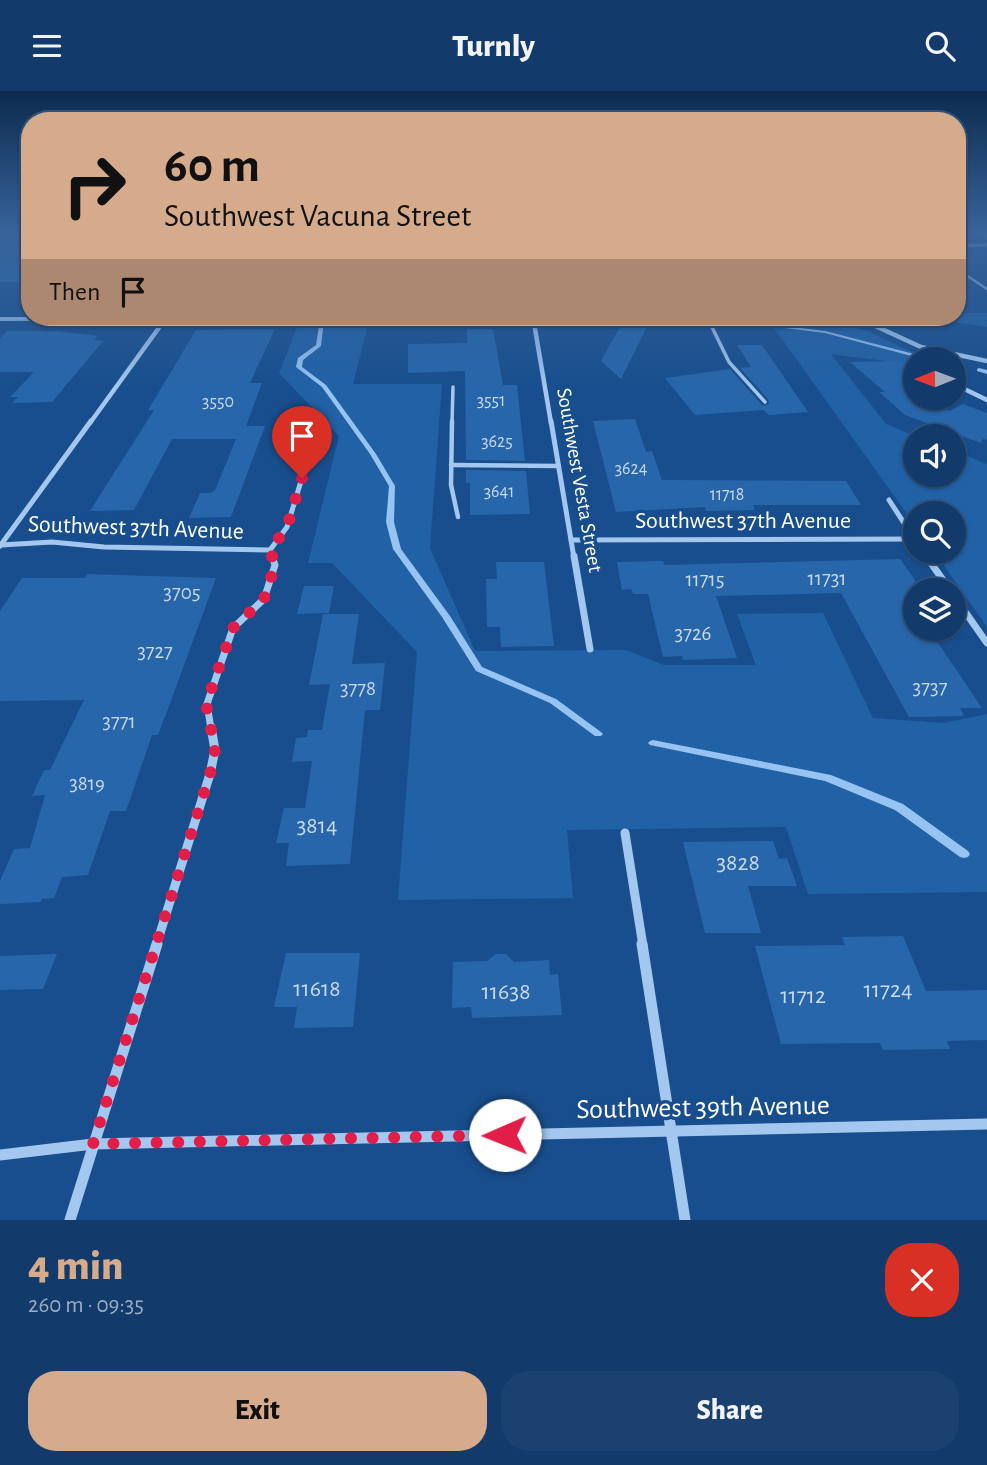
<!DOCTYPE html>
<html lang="en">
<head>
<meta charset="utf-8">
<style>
  body { margin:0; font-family:"Alegreya Sans",sans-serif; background:#1b4170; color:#f1f3f6; height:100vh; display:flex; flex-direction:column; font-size:26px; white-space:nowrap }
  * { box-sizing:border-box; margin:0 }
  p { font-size:23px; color:#9cadc1 }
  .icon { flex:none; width:38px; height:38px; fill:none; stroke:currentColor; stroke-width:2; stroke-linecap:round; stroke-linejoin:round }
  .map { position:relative; height:1129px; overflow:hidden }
  .drawer { display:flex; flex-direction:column; background:#123a6a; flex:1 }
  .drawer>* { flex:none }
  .banner { position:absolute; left:21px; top:21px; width:945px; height:214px; border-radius:28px; box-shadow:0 2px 5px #0004,0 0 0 2px #31547e; background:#d6ab8b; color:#111; overflow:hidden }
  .needle { width:46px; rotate:269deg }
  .buttons { position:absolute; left:903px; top:256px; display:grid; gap:14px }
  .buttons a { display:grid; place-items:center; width:63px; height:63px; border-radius:50%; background:#123a6a; box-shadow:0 2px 5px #0004,0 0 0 2px #31547e; font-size:35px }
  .pin { position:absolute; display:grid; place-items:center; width:60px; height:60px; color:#fff; margin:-72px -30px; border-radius:50% 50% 50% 0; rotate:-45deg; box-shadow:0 0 7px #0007 }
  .pin .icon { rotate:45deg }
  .me { position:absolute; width:77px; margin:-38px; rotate:269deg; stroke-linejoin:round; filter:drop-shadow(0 0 5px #0008) }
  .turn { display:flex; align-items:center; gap:24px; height:147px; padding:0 28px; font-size:32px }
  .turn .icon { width:91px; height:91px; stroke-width:2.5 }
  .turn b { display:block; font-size:49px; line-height:60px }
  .then { display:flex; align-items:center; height:66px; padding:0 28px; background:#0003; gap:14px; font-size:26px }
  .round { display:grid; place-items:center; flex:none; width:74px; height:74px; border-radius:28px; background:#1b4170 }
  .overview { display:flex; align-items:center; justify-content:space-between; height:119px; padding:0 28px }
  h1 { font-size:42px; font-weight:800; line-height:52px; color:#d6ab8b }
  .button { display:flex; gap:14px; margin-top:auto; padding:14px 28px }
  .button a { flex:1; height:80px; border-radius:28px; background:#d6ab8b; color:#111; font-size:28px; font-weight:800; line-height:80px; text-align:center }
  .button a+a { background:#1b4170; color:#f1f3f6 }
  header { display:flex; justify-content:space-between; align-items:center; height:91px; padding:0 28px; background:#123a6a; font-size:32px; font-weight:800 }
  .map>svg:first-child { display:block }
  .green { fill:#2161a6 }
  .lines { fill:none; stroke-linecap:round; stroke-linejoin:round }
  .stream { fill:#96c3f1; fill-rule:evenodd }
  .building { fill:#2766ab }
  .service-far2 { stroke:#a3c7ef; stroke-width:2.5 }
  .service-far1 { stroke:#a3c7ef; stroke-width:3.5 }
  .service { stroke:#a3c7ef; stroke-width:4.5 }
  .minor-far5 { stroke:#a3c7ef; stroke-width:3.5 }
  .minor-far4 { stroke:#a3c7ef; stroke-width:4.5 }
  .minor-far3 { stroke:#a3c7ef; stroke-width:5 }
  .minor-far2 { stroke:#a3c7ef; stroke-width:7 }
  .minor-far1 { stroke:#a3c7ef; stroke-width:9 }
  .minor { stroke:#a3c7ef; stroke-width:11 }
  .tertiary { fill:#a3c7ef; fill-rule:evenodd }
  .route { stroke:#e11d48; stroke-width:12; stroke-dasharray:0 21.6 }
  .labels { text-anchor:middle; stroke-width:7; stroke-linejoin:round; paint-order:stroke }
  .far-number-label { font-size:18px; fill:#c9d9ea }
  .far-street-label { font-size:21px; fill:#fff; stroke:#184e8d }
  .number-label { font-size:21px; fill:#c9d9ea }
  .street-label { font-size:24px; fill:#fff; stroke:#184e8d }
  .near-number-label { font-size:24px; fill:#c9d9ea }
  .near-street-label { font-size:28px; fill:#fff; stroke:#184e8d }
</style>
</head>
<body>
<header><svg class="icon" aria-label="menu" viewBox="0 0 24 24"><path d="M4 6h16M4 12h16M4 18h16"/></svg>Turnly<svg class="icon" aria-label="search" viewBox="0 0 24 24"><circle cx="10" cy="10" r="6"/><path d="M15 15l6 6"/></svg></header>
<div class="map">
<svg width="987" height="1129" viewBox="0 0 987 1129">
  <rect width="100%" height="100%" fill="#184e8d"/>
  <g class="green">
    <path d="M 957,222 L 987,222 L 987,236 L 933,228 L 897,235 L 868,226 L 957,226 Z"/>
    <path d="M 769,230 C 800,230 832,227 861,238 C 885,246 905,260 930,268 L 915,268 L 915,274 L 831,263 L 886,333 L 915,345 L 915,383 L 954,383 L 954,360 L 987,373 L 987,536 L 934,460 L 954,460 L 954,422 L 915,422 L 915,434 Z"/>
    <path d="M 298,234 L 368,234 L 353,293 L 442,293 L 430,457 L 475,560 L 626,559 L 664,574 L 756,574 L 737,523 L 823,522 L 873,627 L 943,632 L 987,623 L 987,801 L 808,803 L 786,736 L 567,739 L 573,807 L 398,809 L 417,561 L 332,472 L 308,472 L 339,345 L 279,282 Z"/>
  </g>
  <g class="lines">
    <g class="stream">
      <path d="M 320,229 L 324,230 L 321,255 L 303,269 L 302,276 L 326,294 L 376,363 L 395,395 L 394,431 L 401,458 L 450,525 L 482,576 L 556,608 L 601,641 L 603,643 L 601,645 L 595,645 L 550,612 L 476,580 L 442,526 L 393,458 L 386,431 L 389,395 L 370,363 L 322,296 L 296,276 L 298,267 L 316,254 Z"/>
      <path d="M 759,232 L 825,240 L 922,265 L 919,267 L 825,242 L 761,234 L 759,233 Z"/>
      <path d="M 979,277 L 987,279 L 987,283 L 977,280 L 977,278 Z"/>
      <path d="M 653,649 L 831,684 L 903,713 L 968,760 L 970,763 L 968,766 L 964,767 L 960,766 L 895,719 L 825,690 L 650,654 L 648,652 L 650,650 Z"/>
    </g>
  </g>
  <g class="building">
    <path d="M 30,140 L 30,191 L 0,191 L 0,142 Z"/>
    <path d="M 621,234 L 647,236 L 621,288 L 601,270 Z"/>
    <path d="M 275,238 L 250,292 L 262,292 L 246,335 L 265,335 L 231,426 L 189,427 L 200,402 L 211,402 L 215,399 L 236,348 L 172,348 L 134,419 L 90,420 L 154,319 L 148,319 L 196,239 Z"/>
    <path d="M 467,238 L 493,238 L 503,294 L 517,294 L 525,370 L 466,369 L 465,280 L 408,282 L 408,253 L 467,252 Z"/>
    <path d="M 7,240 L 56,240 L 97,245 L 94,249 L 103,250 L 52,311 L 12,312 L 18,306 L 10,306 L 34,281 L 0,281 L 0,247 Z"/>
    <path d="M 737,254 L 762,254 L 808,321 L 769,324 L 763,319 L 695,324 L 665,287 L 730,278 L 762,314 L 769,313 L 768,308 L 740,277 L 751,276 Z"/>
    <path d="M 903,270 L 915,281 L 915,306 L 930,306 L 949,320 L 963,313 L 987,322 L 987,349 L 983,348 L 981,352 L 905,324 L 879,301 L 885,301 L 850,271 Z"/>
    <path d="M 635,328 L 646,361 L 652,360 L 662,389 L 846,390 L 861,414 L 753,414 L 755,419 L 706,420 L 705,416 L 616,421 L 593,330 Z"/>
    <path d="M 466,379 L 526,380 L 530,423 L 470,424 L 470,392 L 466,392 Z"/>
    <path d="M 900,468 L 915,489 L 915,537 L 928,537 L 982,617 L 960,617 L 964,625 L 909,626 L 841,502 L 716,505 L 737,567 L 683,569 L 682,565 L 663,566 L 648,503 L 633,503 L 631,498 L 622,499 L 617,471 L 663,470 L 664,474 Z"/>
    <path d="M 496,471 L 544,471 L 554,555 L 501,556 L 500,536 L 487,536 L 486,488 L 497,488 Z"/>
    <path d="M 87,483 L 216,487 L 169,615 L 158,644 L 152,644 L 126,720 L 110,720 L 88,784 L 62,786 L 54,807 L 42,808 L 41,811 L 0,813 L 0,790 L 14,758 L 30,757 L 45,704 L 32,705 L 44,679 L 50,679 L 84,609 L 0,610 L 0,520 L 22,487 L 85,487 Z"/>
    <path d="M 304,495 L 334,495 L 329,522 L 297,523 Z"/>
    <path d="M 323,523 L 359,523 L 352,573 L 385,572 L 380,619 L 365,619 L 350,773 L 286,775 L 289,752 L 276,752 L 284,717 L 305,717 L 312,670 L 292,671 L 296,647 L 307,646 L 308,639 L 322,639 L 330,593 L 309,594 Z"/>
    <path d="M 773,750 L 779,768 L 787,767 L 797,795 L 748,795 L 761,842 L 705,842 L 683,751 Z"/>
    <path d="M 903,845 L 926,900 L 987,899 L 987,949 L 947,950 L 950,958 L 883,959 L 880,952 L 781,953 L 755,855 L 845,854 L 842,846 Z"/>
    <path d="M 286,862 L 360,862 L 353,936 L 294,937 L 297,916 L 274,916 Z"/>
    <path d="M 57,863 L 43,898 L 0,899 L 0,865 Z"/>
    <path d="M 496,863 L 506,863 L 514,871 L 549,869 L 550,884 L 558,883 L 562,924 L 472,927 L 471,916 L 452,917 L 453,871 L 487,870 Z"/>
  </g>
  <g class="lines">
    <path class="service-far2" d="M 957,178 L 987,198"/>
    <g class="service-far1">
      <path d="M 707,226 L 729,271 L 765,311"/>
      <path d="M 452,332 L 453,296"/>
    </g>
    <g class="service">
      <path d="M 452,330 L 451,394 L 458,426"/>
      <path d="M 451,374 L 559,375"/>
    </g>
    <g class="minor-far5">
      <path d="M 980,140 L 987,145"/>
      <path d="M 957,155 L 987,154"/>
    </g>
    <g class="minor-far4">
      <path d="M 533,226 L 551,332"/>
      <path d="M 838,226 L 871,233 L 921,256 L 987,270"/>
      <path d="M 954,293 L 987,309"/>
      <path d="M 90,332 L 166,227"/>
    </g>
    <g class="minor-far3">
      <path d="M 551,330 L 574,467"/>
      <path d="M 889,409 L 915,449"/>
      <path d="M 571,449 L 914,448"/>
      <path d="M 1,454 L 52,451 L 104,456 L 270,459"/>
      <path d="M 0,455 L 91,330"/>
      <path d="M 923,460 L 928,467"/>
      <path d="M 273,467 L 270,459 L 287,436 L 317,338"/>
    </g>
    <g class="minor-far2">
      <path d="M 574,465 L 590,558"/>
      <path d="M 926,465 L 950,499"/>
      <path d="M 954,505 L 987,552"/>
      <path d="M 211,638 L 207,613 L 233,537 L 264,508 L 275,474 L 272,465"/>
    </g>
    <g class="minor-far1">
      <path d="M 625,742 L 643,855"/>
      <path d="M 156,855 L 210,683 L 215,659 L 211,636"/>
    </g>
    <g class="minor">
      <path d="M 642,853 L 685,1129"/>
      <path d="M 0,1064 L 93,1053 L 987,1033"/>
      <path d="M 70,1129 L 157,853"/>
    </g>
    <path class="tertiary" d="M 0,226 L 432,226 L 429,228 L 0,230 Z"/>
  </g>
  <linearGradient id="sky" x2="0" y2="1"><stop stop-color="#0d2b4e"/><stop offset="0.47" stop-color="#37639a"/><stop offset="1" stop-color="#37639a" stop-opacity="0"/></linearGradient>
  <rect width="987" height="298" fill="url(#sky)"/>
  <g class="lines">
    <path class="route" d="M 302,387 L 287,436 L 270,459 L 275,474 L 264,508 L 233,537 L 206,613 L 215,659 L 210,683 L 93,1053 L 505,1044"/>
  </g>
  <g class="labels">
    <g class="far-number-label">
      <text x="491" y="315">3551</text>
      <text x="218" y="316">3550</text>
      <text x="497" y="356">3625</text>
      <text x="631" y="383">3624</text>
      <text x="499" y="406">3641</text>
      <text x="727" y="409">11718</text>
    </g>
    <g class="far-street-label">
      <text transform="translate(580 389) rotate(80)" y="7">Southwest Vesta Street</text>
    </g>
    <g class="number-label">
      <text x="827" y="494">11731</text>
      <text x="705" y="495">11715</text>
      <text x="182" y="508">3705</text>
      <text x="693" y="549">3726</text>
      <text x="155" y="567">3727</text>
      <text x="930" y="603">3737</text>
      <text x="358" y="604">3778</text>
      <text x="119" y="637">3771</text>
      <text x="87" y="699">3819</text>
    </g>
    <g class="street-label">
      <text x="743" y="437">Southwest 37th Avenue</text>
      <text transform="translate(136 436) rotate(2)" y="8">Southwest 37th Avenue</text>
    </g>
    <g class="near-number-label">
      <text x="317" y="742">3814</text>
      <text x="738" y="779">3828</text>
      <text x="317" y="905">11618</text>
      <text x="888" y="906">11724</text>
      <text x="506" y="908">11638</text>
      <text x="803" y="912">11712</text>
    </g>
    <g class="near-street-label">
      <text transform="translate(703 1015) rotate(-1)" y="10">Southwest 39th Avenue</text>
    </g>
  </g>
</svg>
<div class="buttons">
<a><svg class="needle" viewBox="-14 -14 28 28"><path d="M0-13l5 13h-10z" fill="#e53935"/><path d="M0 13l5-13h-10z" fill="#9cadc1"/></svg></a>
<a><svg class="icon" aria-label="sound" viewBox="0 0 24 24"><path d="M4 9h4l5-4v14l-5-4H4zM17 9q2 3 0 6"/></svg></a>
<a><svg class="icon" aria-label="search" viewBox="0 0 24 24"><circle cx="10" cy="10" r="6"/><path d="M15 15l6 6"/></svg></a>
<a><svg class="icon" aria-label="layers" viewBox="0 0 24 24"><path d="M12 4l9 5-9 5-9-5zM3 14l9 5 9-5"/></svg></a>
</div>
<div class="pin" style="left:302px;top:387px;background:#d93025"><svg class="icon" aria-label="arrive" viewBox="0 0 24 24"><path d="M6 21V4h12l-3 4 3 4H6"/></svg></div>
<svg class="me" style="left:505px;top:1044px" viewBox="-20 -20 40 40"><circle r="19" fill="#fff"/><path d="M0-13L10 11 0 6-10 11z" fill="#e11d48"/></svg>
<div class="banner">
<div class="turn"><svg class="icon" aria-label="right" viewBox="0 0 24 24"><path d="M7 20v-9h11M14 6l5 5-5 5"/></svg><div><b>60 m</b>Southwest Vacuna Street</div></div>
<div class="then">Then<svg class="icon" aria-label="arrive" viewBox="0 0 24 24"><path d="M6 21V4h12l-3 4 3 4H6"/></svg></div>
</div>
</div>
<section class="drawer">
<div class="overview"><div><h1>4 min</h1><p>260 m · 09:35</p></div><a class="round" style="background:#d93025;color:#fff"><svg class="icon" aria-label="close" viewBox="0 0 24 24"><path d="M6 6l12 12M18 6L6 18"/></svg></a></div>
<div class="button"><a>Exit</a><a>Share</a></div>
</section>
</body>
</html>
